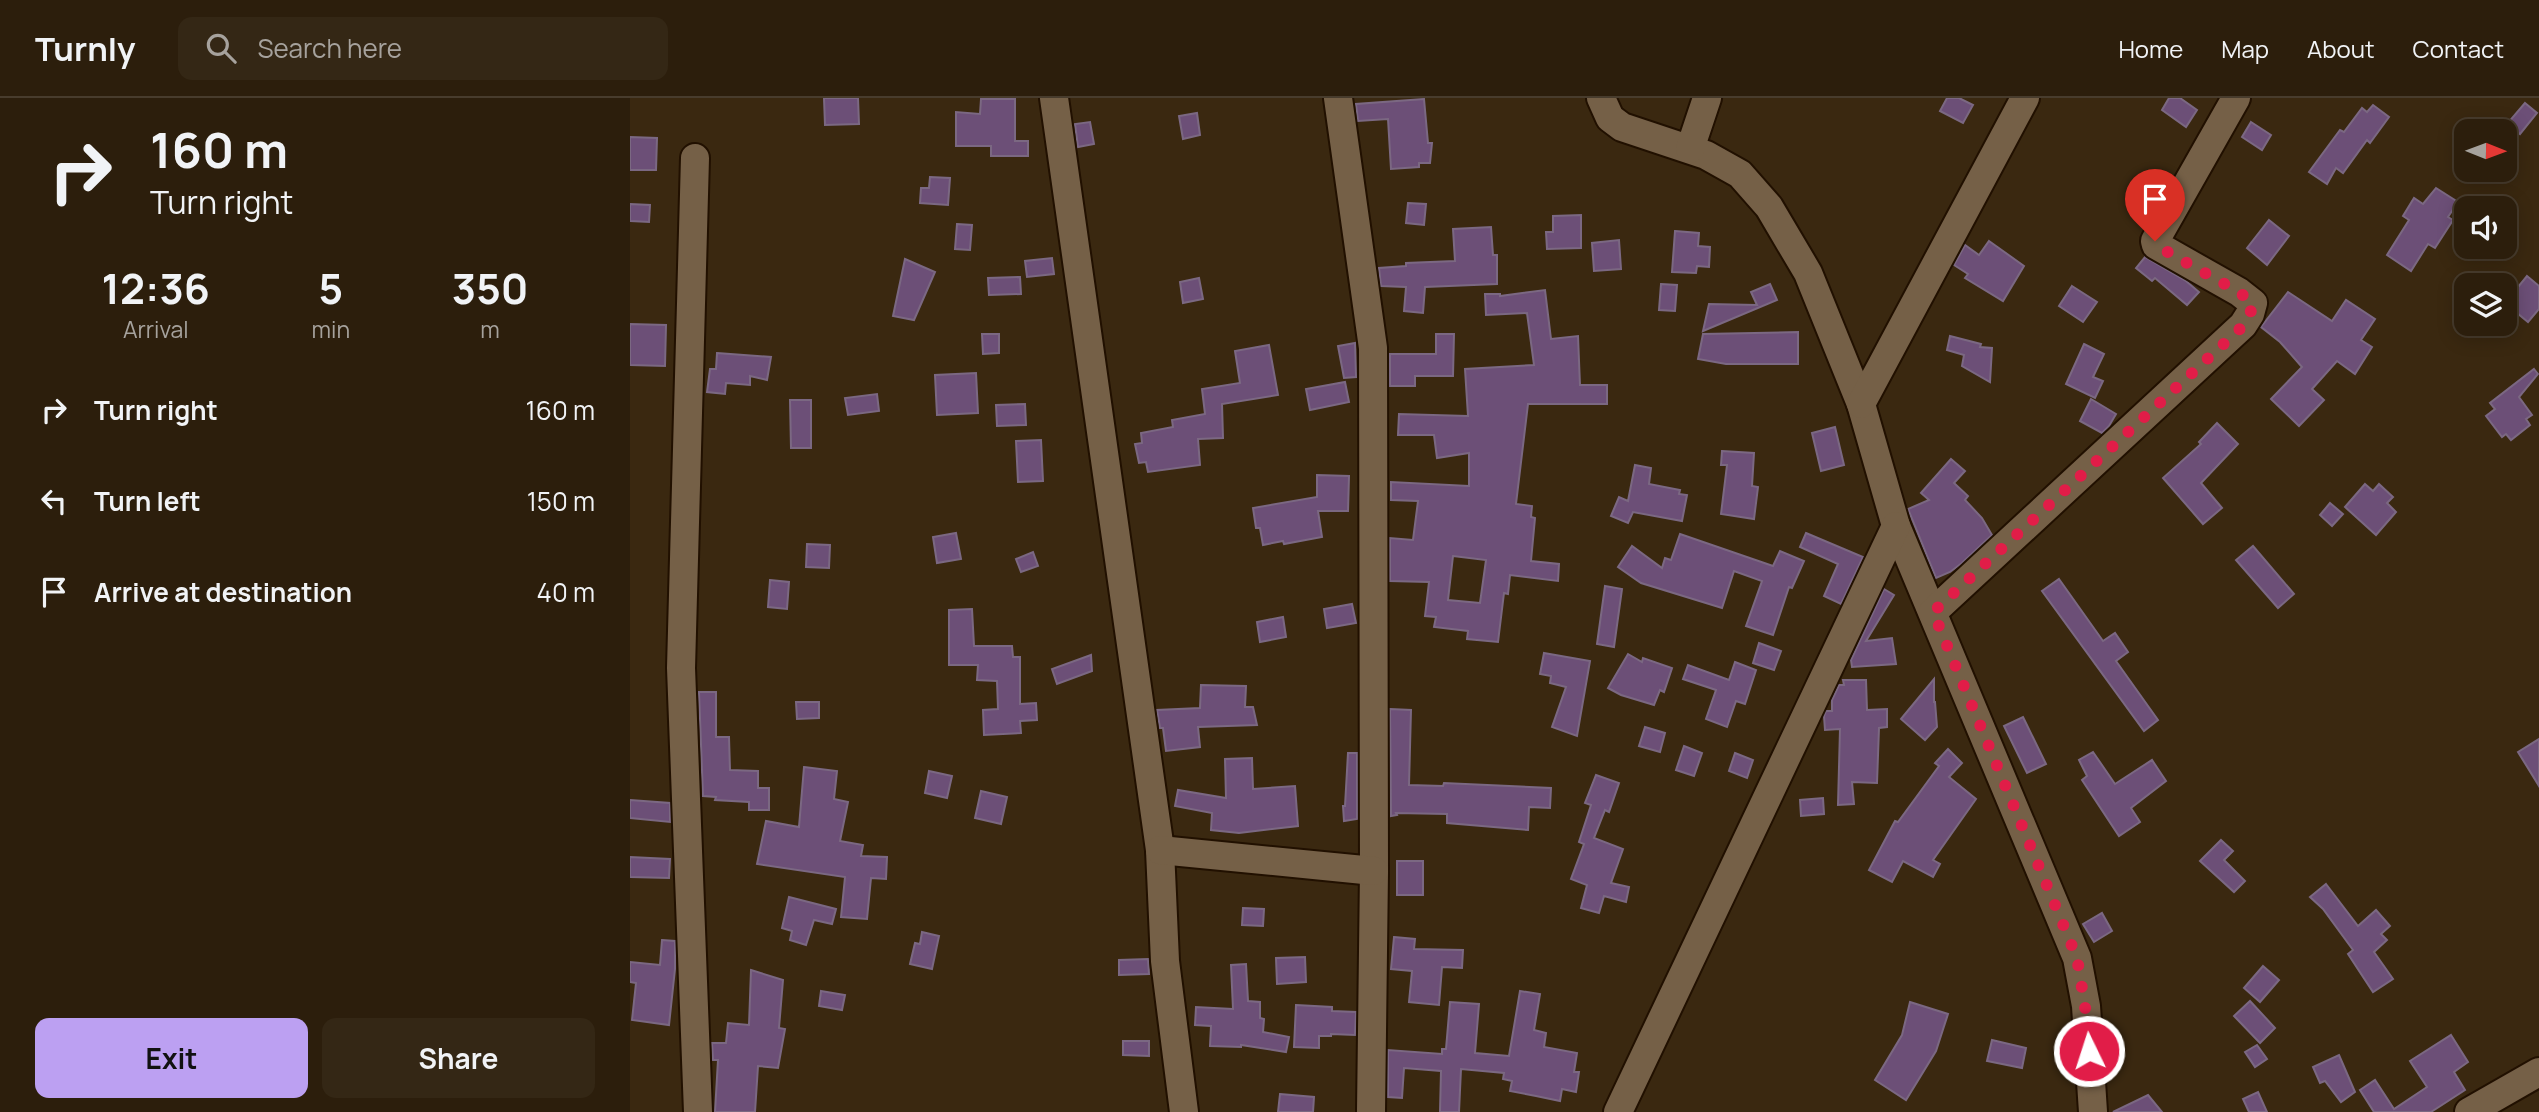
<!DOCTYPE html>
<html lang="en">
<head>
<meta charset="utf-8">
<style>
  body { margin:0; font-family:Manrope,sans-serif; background:#342715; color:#f1f3f6; height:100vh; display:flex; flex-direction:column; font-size:26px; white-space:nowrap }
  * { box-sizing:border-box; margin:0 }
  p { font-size:23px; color:#a6a29d }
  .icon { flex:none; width:38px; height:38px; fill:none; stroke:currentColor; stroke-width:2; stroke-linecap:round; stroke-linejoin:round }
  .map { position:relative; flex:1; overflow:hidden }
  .details { display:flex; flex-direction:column; background:#2c1e0c; width:630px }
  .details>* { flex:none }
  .top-card { background:#2c1e0c; color:#f1f3f6; overflow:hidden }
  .needle { width:46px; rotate:91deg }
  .buttons { position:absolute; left:1824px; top:21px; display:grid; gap:14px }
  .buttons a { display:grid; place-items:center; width:63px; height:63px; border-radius:14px; background:#2c1e0c; box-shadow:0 4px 18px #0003,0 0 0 2px #483c2d; font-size:35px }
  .pin { position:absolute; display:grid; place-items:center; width:60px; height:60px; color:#fff; margin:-72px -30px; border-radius:50% 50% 50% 0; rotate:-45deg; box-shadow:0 0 7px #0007 }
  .pin .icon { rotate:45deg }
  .me { position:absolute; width:77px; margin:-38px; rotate:356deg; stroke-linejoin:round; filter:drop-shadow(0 0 5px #0008) }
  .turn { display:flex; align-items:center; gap:24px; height:147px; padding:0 35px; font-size:32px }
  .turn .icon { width:91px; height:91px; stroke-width:2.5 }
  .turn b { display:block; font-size:49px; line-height:60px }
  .eta { display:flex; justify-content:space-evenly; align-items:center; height:119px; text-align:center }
  .eta b { font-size:42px; font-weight:700; line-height:49px }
  .cta { display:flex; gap:14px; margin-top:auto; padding:14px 35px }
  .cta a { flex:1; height:80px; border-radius:14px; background:#bca0f2; color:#111; font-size:28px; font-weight:700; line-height:80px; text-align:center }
  .cta a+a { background:#342715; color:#f1f3f6 }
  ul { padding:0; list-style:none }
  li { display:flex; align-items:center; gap:21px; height:91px; padding:0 35px }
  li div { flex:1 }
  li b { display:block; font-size:26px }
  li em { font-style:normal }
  header { display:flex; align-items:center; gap:42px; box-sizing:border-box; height:98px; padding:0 35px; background:#2c1e0c; border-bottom:2px solid #483c2d }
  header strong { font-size:33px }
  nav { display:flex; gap:38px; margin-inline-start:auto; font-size:24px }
  .search { width:490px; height:63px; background:#342715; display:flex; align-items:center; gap:18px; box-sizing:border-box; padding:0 24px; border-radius:14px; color:#a6a29d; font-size:26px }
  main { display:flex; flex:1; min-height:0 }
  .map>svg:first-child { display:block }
  .building { fill:#6c4f77; stroke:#7b6882; stroke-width:2; fill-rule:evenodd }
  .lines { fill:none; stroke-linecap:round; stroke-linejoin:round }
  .minor-casing { stroke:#211000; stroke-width:32 }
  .minor { stroke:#756047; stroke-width:28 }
  .route { stroke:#e11d48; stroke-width:12; stroke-dasharray:0 21.6 }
</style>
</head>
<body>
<header>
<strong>Turnly</strong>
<div class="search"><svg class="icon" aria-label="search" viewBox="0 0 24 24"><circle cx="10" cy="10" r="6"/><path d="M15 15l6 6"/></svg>Search here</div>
<nav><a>Home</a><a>Map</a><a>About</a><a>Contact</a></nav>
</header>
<main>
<section class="details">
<div class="top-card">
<div class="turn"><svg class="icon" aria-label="right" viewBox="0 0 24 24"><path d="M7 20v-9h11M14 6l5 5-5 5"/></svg><div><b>160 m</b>Turn right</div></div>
</div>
<div class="eta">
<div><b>12:36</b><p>Arrival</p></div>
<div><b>5</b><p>min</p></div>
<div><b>350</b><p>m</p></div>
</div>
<ul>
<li><svg class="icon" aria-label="right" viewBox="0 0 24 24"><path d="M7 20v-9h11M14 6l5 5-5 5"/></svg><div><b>Turn right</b></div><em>160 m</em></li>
<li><svg class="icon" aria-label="left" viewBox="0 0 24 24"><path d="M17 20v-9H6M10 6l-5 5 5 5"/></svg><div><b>Turn left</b></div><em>150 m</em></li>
<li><svg class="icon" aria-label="arrive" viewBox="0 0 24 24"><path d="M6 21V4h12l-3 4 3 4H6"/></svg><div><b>Arrive at destination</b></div><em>40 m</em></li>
</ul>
<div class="cta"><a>Exit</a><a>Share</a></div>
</section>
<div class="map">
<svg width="1909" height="1014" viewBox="0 0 1909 1014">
  <rect width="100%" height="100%" fill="#3a2810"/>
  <g class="building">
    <path d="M 194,0 L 228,0 L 229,26 L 195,27 Z"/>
    <path d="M 1317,0 L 1329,0 L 1343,7 L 1333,25 L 1310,13 Z"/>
    <path d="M 1539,0 L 1550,0 L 1567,12 L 1556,29 L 1532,12 Z"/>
    <path d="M 351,1 L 385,1 L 385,43 L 398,43 L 398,58 L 361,58 L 361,48 L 326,48 L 326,14 L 350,16 Z"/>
    <path d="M 794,1 L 798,45 L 802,45 L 800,65 L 789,65 L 789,69 L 761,71 L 758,21 L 728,23 L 726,6 Z"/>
    <path d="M 1895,5 L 1907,15 L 1890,36 L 1877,26 Z"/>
    <path d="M 1743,7 L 1759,19 L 1740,45 L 1737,42 L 1713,75 L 1706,70 L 1697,86 L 1679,74 L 1710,32 L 1714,34 L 1732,10 L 1737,14 Z"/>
    <path d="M 567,15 L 570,37 L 553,41 L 549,18 Z"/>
    <path d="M 460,24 L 464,46 L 448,49 L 445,26 Z"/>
    <path d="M 1621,24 L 1641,37 L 1632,52 L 1612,39 Z"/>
    <path d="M 0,39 L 27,40 L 26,72 L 0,72 Z"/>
    <path d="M 300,79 L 320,80 L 318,107 L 290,105 L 291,90 L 299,90 Z"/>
    <path d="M 1806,90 L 1828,104 L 1818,119 L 1823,122 L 1805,150 L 1798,146 L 1781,173 L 1757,157 L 1779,122 L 1773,118 L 1784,100 L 1793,106 Z"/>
    <path d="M 778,105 L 796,106 L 794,127 L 776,125 Z"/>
    <path d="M 0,106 L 20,107 L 19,124 L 0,123 Z"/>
    <path d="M 951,117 L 951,150 L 917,151 L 916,134 L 923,134 L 923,118 Z"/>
    <path d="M 1639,122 L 1659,138 L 1637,167 L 1617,150 Z"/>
    <path d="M 327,126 L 342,127 L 340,152 L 325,151 Z"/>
    <path d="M 861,129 L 863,157 L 867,157 L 867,186 L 795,189 L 793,215 L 774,213 L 776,189 L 751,188 L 749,170 L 776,168 L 776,165 L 825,163 L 823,131 Z"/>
    <path d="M 1045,133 L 1069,135 L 1068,148 L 1080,149 L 1079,169 L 1067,168 L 1066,175 L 1042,174 Z"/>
    <path d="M 989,142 L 991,171 L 964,173 L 962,145 Z"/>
    <path d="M 1359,143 L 1394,168 L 1373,203 L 1335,180 L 1338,176 L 1324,167 L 1335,147 L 1349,157 Z"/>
    <path d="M 1515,159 L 1556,183 L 1569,194 L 1557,207 L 1525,180 L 1522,183 L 1506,170 Z"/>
    <path d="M 422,160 L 424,176 L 397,179 L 395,163 Z"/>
    <path d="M 275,161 L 305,174 L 284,222 L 263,218 Z"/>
    <path d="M 1897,178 L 1909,188 L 1909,211 L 1898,224 L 1875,205 Z"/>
    <path d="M 390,179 L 391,196 L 359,197 L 358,180 Z"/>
    <path d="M 569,180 L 573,201 L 553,205 L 550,184 Z"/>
    <path d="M 1031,186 L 1047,187 L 1045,213 L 1029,212 Z"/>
    <path d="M 1140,186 L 1147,202 L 1073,233 L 1079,206 L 1127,207 L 1121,194 Z"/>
    <path d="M 1442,188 L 1467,204 L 1453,224 L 1429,208 Z"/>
    <path d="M 915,192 L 921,241 L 948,238 L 950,287 L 977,287 L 977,306 L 898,306 L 886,406 L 902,408 L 901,419 L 905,420 L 901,463 L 929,466 L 928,483 L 880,477 L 878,496 L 874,495 L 868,544 L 837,541 L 838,533 L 804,529 L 806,519 L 795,518 L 799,484 L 760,483 L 760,440 L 783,442 L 788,403 L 761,402 L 761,384 L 839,388 L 839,355 L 807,360 L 804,337 L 768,337 L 769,316 L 838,318 L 835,271 L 904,267 L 897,215 L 856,217 L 855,196 L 870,196 L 870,198 ZM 823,458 L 856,462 L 850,505 L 818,502 Z"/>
    <path d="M 1658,194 L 1702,223 L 1716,202 L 1745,221 L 1731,242 L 1742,249 L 1725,276 L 1707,263 L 1682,291 L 1694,302 L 1669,328 L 1641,301 L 1672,269 L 1650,244 L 1631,229 Z"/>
    <path d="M 0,226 L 36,227 L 35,268 L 0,267 Z"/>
    <path d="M 1168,234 L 1168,266 L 1096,266 L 1068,261 L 1073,236 Z"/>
    <path d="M 352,236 L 369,236 L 369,255 L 353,256 Z"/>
    <path d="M 806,236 L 824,236 L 823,278 L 785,278 L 785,288 L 760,288 L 760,256 L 806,256 Z"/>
    <path d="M 1320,238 L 1351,246 L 1350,249 L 1362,250 L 1360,284 L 1332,268 L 1334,257 L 1317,252 Z"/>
    <path d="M 725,245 L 726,279 L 714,280 L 708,248 Z"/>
    <path d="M 1454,246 L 1474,256 L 1463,279 L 1473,283 L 1465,300 L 1436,286 Z"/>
    <path d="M 639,247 L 648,297 L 592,306 L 593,340 L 568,341 L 570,367 L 518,374 L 516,364 L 509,365 L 505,346 L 512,345 L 511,335 L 543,329 L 542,322 L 575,316 L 572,291 L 610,285 L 605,253 Z"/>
    <path d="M 87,255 L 141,259 L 137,282 L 120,278 L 120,287 L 96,285 L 95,296 L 77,294 L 80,271 L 86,271 Z"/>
    <path d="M 1904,271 L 1908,276 L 1889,299 L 1902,317 L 1896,321 L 1900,327 L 1881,342 L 1876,336 L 1872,339 L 1856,318 L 1865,311 L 1860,305 Z"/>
    <path d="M 346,275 L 348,315 L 307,317 L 305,277 Z"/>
    <path d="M 715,284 L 719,304 L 680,312 L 676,291 Z"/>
    <path d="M 247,296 L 249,313 L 218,317 L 215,300 Z"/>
    <path d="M 1461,301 L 1486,316 L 1479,328 L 1472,335 L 1450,323 Z"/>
    <path d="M 160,302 L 181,302 L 181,350 L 161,350 Z"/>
    <path d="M 395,306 L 396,327 L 367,328 L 366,307 Z"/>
    <path d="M 1587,325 L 1608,346 L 1571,385 L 1592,410 L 1573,426 L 1533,380 L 1571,346 L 1569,344 Z"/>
    <path d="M 1205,329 L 1214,367 L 1191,373 L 1182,335 Z"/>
    <path d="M 411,342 L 413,383 L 388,384 L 386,343 Z"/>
    <path d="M 1092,353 L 1124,355 L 1122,388 L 1128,389 L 1124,421 L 1091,416 L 1097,367 L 1091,367 Z"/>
    <path d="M 1321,361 L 1335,373 L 1324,385 L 1338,398 L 1335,402 L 1352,420 L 1362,437 L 1332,465 L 1320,474 L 1306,480 L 1278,411 L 1299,402 L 1291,395 Z"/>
    <path d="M 1005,367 L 1021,370 L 1019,386 L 1050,392 L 1049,396 L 1057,397 L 1052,423 L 1003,414 L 998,425 L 981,418 L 989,399 L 998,403 Z"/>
    <path d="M 687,377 L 719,378 L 718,413 L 688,413 L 692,439 L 654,446 L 653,443 L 633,447 L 630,430 L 626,430 L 623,410 L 687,399 Z"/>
    <path d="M 1735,386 L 1743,393 L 1749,386 L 1763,399 L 1757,405 L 1766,414 L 1746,437 L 1715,409 Z"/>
    <path d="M 1700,405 L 1713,416 L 1702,428 L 1690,417 Z"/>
    <path d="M 326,435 L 331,461 L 307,465 L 303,439 Z"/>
    <path d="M 1176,435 L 1233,459 L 1211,506 L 1194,498 L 1208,466 L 1170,449 Z"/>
    <path d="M 1050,436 L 1143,468 L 1150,453 L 1174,463 L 1162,490 L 1159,489 L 1143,537 L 1116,528 L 1132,483 L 1104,473 L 1092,510 L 1011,485 L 988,469 L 1002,448 L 1032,470 L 1035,460 L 1041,462 Z"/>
    <path d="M 177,446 L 200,447 L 199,470 L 176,469 Z"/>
    <path d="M 1623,448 L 1664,496 L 1648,510 L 1606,462 Z"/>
    <path d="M 403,454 L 408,468 L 391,474 L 386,461 Z"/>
    <path d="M 1429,481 L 1473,543 L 1485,535 L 1498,554 L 1486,563 L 1528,622 L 1514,633 L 1412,493 Z"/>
    <path d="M 140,482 L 159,484 L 157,511 L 138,509 Z"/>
    <path d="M 975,488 L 992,491 L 984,549 L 967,546 Z"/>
    <path d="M 1254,491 L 1264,497 L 1236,543 L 1262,540 L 1266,566 L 1222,569 L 1221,562 Z"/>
    <path d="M 722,506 L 726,525 L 697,530 L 694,511 Z"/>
    <path d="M 342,511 L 344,548 L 382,548 L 383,559 L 390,559 L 390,606 L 406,605 L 407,622 L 390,623 L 391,635 L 354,637 L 353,612 L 368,611 L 367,583 L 347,582 L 348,567 L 319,567 L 319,512 Z"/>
    <path d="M 653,519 L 656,539 L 630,544 L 627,524 Z"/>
    <path d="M 1129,545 L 1151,553 L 1144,572 L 1123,565 Z"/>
    <path d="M 914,555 L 960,563 L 947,638 L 922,629 L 936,589 L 920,585 L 921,578 L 910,576 Z"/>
    <path d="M 998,556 L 1012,564 L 1013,560 L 1042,570 L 1034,594 L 1030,592 L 1024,607 L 991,597 L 978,590 Z"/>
    <path d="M 461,557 L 462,573 L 427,586 L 422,571 Z"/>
    <path d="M 1105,564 L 1126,572 L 1115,606 L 1106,603 L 1097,629 L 1076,621 L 1086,592 L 1053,581 L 1058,567 L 1099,582 Z"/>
    <path d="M 1304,581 L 1304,604 L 1305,604 L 1307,629 L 1295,642 L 1271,621 Z"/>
    <path d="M 1213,582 L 1236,582 L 1237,612 L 1257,611 L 1257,629 L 1249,630 L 1247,685 L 1222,684 L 1224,706 L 1208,707 L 1210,631 L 1195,632 L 1194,618 L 1196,613 L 1202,613 L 1202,602 L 1209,587 L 1214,587 Z"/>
    <path d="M 571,587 L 616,588 L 615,609 L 623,609 L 627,627 L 568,629 L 570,649 L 536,653 L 533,630 L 530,630 L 527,612 L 570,610 Z"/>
    <path d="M 69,594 L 86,594 L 86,639 L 99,639 L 100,672 L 128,673 L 128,690 L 139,690 L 139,712 L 119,712 L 119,704 L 85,702 L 86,699 L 73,698 Z"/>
    <path d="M 166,604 L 189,604 L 189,620 L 167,621 Z"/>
    <path d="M 760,611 L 781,612 L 779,687 L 813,688 L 814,685 L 921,690 L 920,710 L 899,709 L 898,732 L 817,725 L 817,716 L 766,715 L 767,717 L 761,718 Z"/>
    <path d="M 1393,619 L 1416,666 L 1397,675 L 1374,628 Z"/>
    <path d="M 1015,629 L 1035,635 L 1030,654 L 1009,648 Z"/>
    <path d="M 1909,641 L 1909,688 L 1888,654 Z"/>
    <path d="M 1054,648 L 1072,655 L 1064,678 L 1046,672 Z"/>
    <path d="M 1318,651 L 1332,665 L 1319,679 L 1346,701 L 1303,762 L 1310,766 L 1303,779 L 1273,763 L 1262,784 L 1239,772 L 1265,723 L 1268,724 L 1309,668 L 1305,665 Z"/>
    <path d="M 1463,654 L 1485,686 L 1522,662 L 1536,683 L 1501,710 L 1510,724 L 1489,738 L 1452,682 L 1457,678 L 1449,662 Z"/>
    <path d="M 718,655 L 727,655 L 727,721 L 714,723 L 713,708 L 715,708 Z"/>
    <path d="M 1105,655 L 1123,662 L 1117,680 L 1099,673 Z"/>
    <path d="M 622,660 L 623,691 L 665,688 L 668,728 L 609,735 L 581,732 L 582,715 L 545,708 L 548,692 L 596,700 L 595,661 Z"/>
    <path d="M 174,669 L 207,673 L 204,701 L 218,704 L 210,743 L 233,747 L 231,758 L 257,759 L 256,781 L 241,780 L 237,821 L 211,819 L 215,779 L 127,766 L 136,723 L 169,729 Z"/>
    <path d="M 299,673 L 322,678 L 317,700 L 295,695 Z"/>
    <path d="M 966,677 L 989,685 L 979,714 L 975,712 L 964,740 L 993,751 L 981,785 L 999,789 L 996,804 L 974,798 L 969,815 L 951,810 L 957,787 L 941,781 L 954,746 L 949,744 L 961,707 L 955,705 Z"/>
    <path d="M 351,693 L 377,699 L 371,726 L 345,720 Z"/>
    <path d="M 1193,700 L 1194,716 L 1171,718 L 1170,702 Z"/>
    <path d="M 0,702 L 40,705 L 40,724 L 0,720 Z"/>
    <path d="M 1591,742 L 1603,753 L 1594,762 L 1615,783 L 1604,794 L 1570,763 Z"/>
    <path d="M 0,759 L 40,761 L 39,780 L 0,779 Z"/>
    <rect x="767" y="763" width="26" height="34"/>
    <path d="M 1696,786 L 1728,828 L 1746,812 L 1760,828 L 1751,836 L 1757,842 L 1744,854 L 1763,881 L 1743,894 L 1718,856 L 1723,852 L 1693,811 L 1680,799 Z"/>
    <path d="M 159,799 L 206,811 L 202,826 L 184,822 L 176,847 L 160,842 L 162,833 L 152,830 Z"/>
    <path d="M 613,810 L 634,811 L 633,828 L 612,827 Z"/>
    <path d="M 1472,815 L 1482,833 L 1464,844 L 1453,826 Z"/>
    <path d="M 292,834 L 309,838 L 302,871 L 280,866 L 285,845 L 290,846 Z"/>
    <path d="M 764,839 L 785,841 L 784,851 L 833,852 L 832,870 L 812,869 L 809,907 L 779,904 L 782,873 L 761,871 Z"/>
    <path d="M 32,842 L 45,843 L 45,871 L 39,927 L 2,922 L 6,885 L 0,884 L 0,864 L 30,867 Z"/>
    <path d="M 675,859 L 676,884 L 647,886 L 646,860 Z"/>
    <path d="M 518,861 L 519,876 L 489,877 L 489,862 Z"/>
    <path d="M 616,866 L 618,903 L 630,904 L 630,920 L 634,921 L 633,934 L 659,939 L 656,954 L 611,947 L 611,949 L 580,948 L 581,928 L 565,927 L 566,909 L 603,911 L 601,867 Z"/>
    <path d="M 1633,868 L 1649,882 L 1630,904 L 1614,890 Z"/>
    <path d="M 121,872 L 153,882 L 149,930 L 155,931 L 148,970 L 128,968 L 125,1014 L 85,1014 L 88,962 L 83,962 L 82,945 L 96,945 L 98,925 L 119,927 Z"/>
    <path d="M 191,893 L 215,897 L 212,912 L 189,908 Z"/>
    <path d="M 890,893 L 910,896 L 904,932 L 916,935 L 914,949 L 947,955 L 944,974 L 949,974 L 946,994 L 932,991 L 930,1003 L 906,998 L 880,993 L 882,983 L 873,981 L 874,975 L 831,971 L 829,1014 L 810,1014 L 811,973 L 774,970 L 772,1000 L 758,999 L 758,952 L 812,956 L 812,951 L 816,951 L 820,904 L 849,906 L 845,955 L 879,958 Z"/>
    <path d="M 1620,903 L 1645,930 L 1630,945 L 1604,918 Z"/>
    <path d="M 1280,904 L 1318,916 L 1306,953 L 1276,1002 L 1245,982 L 1272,937 Z"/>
    <path d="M 666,907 L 702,909 L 702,913 L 726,914 L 725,937 L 701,936 L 701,938 L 689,938 L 689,950 L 664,949 Z"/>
    <path d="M 1821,937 L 1838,964 L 1824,974 L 1835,992 L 1801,1014 L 1744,1014 L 1730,992 L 1745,982 L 1764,1011 L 1797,989 L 1780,963 Z"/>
    <path d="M 1362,942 L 1396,950 L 1392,970 L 1357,963 Z"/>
    <path d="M 493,943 L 519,943 L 519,958 L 493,957 Z"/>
    <path d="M 1627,947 L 1637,961 L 1625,969 L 1615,954 Z"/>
    <path d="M 1709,957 L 1725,994 L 1711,1004 L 1695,983 L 1690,985 L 1683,969 Z"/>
    <path d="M 1628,994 L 1637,1014 L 1619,1014 L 1613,1001 Z"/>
    <path d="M 650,996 L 684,999 L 683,1014 L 648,1014 Z"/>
    <path d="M 1518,997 L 1532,1014 L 1483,1014 Z"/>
  </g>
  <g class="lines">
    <g class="minor-casing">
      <g id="minor">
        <path d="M 424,0 L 530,752 L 535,863 L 554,1014"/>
        <path d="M 708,0 L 743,250 L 744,773 L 741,1014"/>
        <path d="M 971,0 L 980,20 L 992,29 L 1076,57 L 1110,76 L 1139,109 L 1178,175 L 1231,306 L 1266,428 L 1447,860 L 1456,908 L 1463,1014"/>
        <path d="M 1060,51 L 1077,0"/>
        <path d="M 65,60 L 51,570 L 68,1014"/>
        <path d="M 1231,306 L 1395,0"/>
        <path d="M 1303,514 L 1613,227 L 1620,216 L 1623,205 L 1609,194 L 1526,147 L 1525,143 L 1606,0"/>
        <path d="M 530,752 L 744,773"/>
        <path d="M 988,1014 L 1266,428"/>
        <path d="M 1839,1014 L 1909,974"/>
      </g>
    </g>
    <use href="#minor" class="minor"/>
  </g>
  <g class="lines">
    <path class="route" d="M 1459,953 L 1455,908 L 1447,860 L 1303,514 L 1613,228 L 1620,216 L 1623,205 L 1609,194 L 1525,147 L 1525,143"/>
  </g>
</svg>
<div class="buttons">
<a><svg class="needle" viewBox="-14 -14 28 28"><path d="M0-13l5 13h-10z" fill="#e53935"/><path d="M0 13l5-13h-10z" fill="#a6a29d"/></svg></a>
<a><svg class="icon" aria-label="sound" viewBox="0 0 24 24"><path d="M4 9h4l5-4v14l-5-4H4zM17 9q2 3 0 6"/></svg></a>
<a><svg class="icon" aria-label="layers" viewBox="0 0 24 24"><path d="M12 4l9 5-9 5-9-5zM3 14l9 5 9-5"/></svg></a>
</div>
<div class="pin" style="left:1525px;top:143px;background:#d93025"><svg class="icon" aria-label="arrive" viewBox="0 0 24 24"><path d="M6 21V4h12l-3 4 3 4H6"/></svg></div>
<svg class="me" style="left:1459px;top:953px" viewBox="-20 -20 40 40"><circle r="17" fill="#e11d48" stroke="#fff" stroke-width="3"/><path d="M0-11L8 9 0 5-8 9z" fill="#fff"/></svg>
</div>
</main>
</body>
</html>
